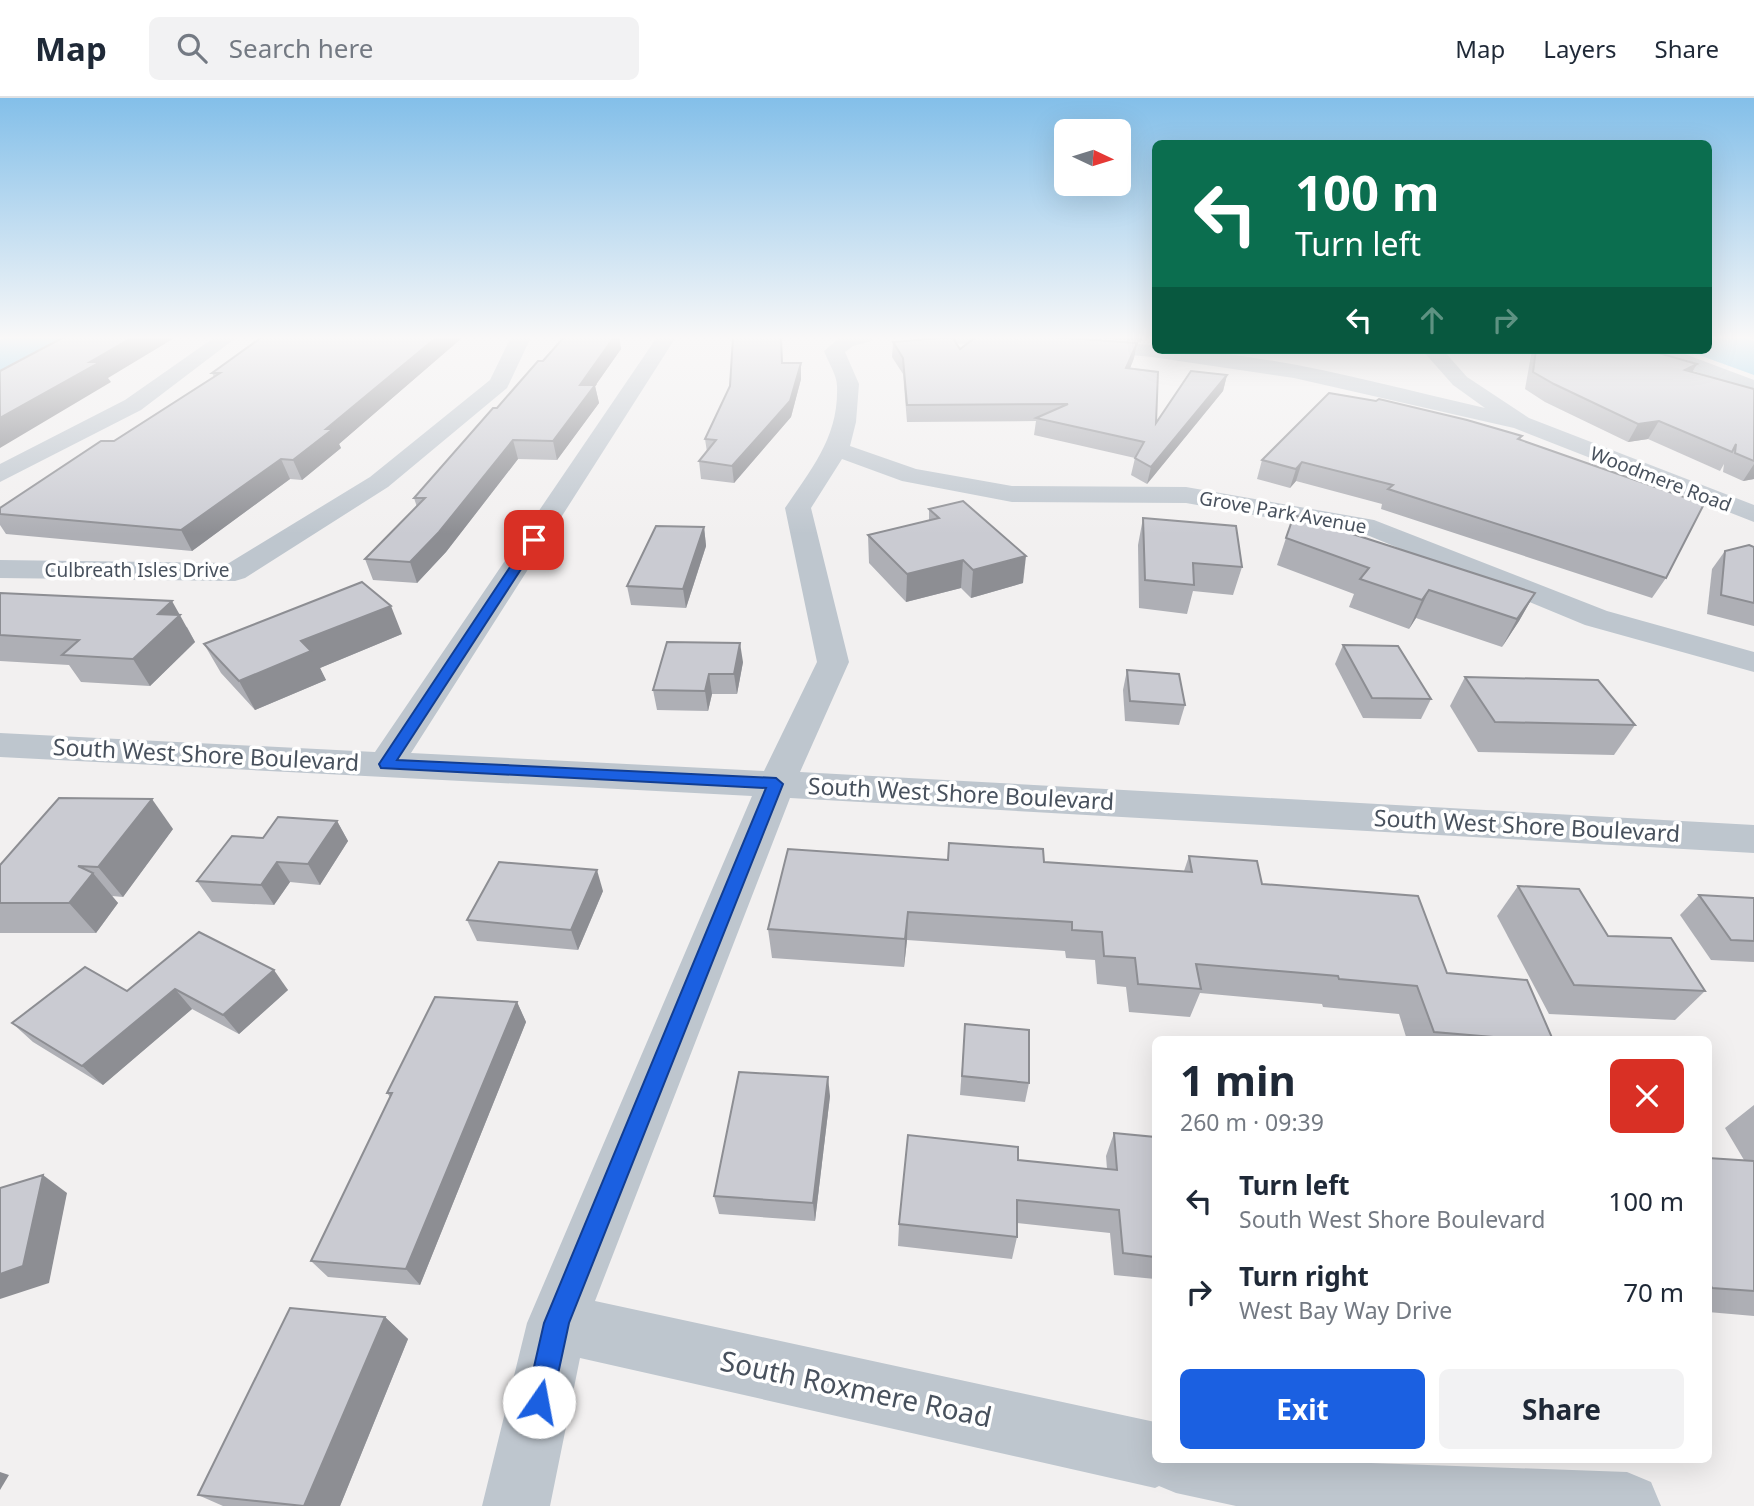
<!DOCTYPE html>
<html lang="en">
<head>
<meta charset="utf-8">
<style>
  body { margin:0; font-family:"Noto Sans",sans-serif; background:#f2f2f3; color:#1f2937; height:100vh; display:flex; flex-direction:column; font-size:26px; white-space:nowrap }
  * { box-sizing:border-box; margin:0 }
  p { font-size:23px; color:#747a83 }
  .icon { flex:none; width:38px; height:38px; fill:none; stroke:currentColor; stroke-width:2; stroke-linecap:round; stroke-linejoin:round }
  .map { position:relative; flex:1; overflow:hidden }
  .side { position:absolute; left:1152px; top:938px; width:560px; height:427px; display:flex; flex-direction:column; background:#fff; border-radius:10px; box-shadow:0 7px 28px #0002 }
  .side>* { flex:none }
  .top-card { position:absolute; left:1152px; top:42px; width:560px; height:214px; border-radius:10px; box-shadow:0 7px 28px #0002; background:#0b6e4f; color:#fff; overflow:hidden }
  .needle { width:46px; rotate:94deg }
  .controls { position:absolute; left:1054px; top:21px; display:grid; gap:14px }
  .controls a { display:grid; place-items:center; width:77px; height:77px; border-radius:10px; background:#fff; box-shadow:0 7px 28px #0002; font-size:35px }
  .pin { position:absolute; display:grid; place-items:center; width:60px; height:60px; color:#fff; margin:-30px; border-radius:14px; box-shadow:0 4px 10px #0006 }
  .me { position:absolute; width:77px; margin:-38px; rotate:12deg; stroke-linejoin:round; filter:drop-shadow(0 0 5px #0008) }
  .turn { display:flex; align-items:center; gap:24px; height:147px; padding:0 28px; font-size:32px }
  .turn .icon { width:91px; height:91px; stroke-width:2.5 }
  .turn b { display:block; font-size:49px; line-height:60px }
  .lanes { display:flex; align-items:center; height:66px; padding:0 28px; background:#0003; justify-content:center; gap:35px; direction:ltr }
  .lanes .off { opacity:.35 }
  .round { display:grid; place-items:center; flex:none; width:74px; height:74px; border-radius:10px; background:#f2f2f3 }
  .head { display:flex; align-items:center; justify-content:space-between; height:119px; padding:0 28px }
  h1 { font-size:42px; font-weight:700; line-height:52px }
  .button { display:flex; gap:14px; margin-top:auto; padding:14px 28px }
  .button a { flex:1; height:80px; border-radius:10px; background:#1b60e1; color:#fff; font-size:28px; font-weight:700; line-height:80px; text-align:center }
  .button a+a { background:#f2f2f3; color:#1f2937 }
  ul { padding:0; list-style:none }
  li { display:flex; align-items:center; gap:21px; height:91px; padding:0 28px }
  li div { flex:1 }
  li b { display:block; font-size:26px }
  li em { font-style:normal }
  header { display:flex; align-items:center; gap:42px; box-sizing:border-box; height:98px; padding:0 35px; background:#fff; border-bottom:2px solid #e0e1e3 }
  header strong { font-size:33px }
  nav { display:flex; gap:38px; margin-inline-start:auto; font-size:24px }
  .search { width:490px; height:63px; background:#f2f2f3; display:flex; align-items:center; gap:18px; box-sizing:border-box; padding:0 24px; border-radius:10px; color:#747a83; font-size:26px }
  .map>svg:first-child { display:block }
  .water { fill:#8dcfeb }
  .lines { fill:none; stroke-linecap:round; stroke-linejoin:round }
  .minor { fill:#bec6ce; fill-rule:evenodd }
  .wall { fill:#aeafb5 }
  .shaded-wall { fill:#8d8e93 }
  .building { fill:#cacbd2; stroke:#8d8e93; stroke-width:2 }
  .route { fill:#1b60e1; stroke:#123e92; stroke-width:2 }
  .labels { text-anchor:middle; stroke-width:7; stroke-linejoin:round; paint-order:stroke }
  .far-street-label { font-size:19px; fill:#48515d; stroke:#fff }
  .street-label { font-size:23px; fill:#48515d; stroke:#fff }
  .near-street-label { font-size:28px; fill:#48515d; stroke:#fff }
</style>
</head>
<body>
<header>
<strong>Map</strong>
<div class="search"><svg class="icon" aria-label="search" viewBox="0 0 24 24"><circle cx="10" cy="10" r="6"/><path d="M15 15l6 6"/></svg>Search here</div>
<nav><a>Map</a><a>Layers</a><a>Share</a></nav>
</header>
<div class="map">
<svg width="1754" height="1408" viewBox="0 0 1754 1408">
  <rect width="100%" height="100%" fill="#f2f0f0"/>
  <g class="water">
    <path d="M 6,239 L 85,239 L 0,286 L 0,242 Z"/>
    <path d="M 1708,239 L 1743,239 L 1754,243 L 1754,277 L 1685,252 L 1708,252 Z"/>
  </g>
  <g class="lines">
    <g class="minor">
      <path d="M 215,239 L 237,239 L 141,312 L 0,384 L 0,366 L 125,302 Z"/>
      <path d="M 511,239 L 531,239 L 507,290 L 388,389 L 245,480 L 235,483 L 0,480 L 0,462 L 229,465 L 370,379 L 490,282 Z"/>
      <path d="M 657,239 L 676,239 L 411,655 L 764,673 L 817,564 L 785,410 C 811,371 839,339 837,288 C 837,277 828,264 824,253 L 839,240 L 874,239 L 872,243 L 853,248 L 845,254 L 859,286 L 856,324 L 850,348 L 916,371 L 1012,388 L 1186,389 L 1374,422 L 1607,513 L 1754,554 L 1754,574 L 1585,527 L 1367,437 L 1186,405 L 1012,404 L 902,383 L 842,361 L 811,410 L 849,564 L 800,674 L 1754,727 L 1754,755 L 790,700 L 595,1203 L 1155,1324 L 1155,1362 L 1329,1362 L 1343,1364 L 1627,1374 L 1651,1384 L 1661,1408 L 1236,1408 L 1176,1395 L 1159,1388 L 1155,1390 L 580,1260 L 550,1408 L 482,1408 L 527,1225 L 752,698 L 0,659 L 0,635 L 375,654 Z"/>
      <path d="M 943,239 L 1031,239 L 1036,244 L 1026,250 L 952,245 Z"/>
      <path d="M 1082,242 L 1152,247 L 1155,247 L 1155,252 C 1266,252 1377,286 1485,310 L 1453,287 L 1422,252 L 1443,252 L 1467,279 L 1529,320 L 1754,407 L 1754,424 L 1514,330 L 1294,280 L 1152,259 L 1075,252 L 1072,248 L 1075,244 Z"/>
      <path d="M 1645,252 L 1674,252 L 1754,282 L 1754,295 L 1648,256 Z"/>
    </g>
  </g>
  <g class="wall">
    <path d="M 262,239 L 463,239 L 339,346 L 341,350 L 302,382 L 290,381 L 192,453 L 6,436 L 0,427 L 0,410 L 114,343 L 214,279 L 212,275 Z"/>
    <path d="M 564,239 L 619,239 L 621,251 L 595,288 L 599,305 L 557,362 L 518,361 L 446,454 L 417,485 L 373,482 L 365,461 L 417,409 L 414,400 Z"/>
    <path d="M 1082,239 L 1143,239 L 1141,244 Z"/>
    <path d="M 893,244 L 960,251 L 1137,245 L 1134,260 L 1130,270 L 1156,325 L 1227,277 L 1223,293 L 1147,386 L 1131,377 L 1135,360 L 1034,337 L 1036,323 L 907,324 L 903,276 L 892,259 Z"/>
    <path d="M 1532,252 L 1653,252 L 1652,253 L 1692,274 L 1754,291 L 1754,381 L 1743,383 L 1723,374 L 1724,366 L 1720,373 L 1648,341 L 1628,344 L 1545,304 L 1525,291 Z"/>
    <path d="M 782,265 L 801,281 L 791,319 L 734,385 L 701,381 L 699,363 L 707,354 L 705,341 Z"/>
    <path d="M 1522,338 L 1520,342 L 1666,480 L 1652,500 L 1381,411 L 1382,406 L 1296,383 L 1290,390 L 1257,381 L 1262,362 Z"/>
    <path d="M 929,411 L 1023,485 L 971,500 L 961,490 L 906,504 L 869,465 L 868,437 L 929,423 Z"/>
    <path d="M 1143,420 L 1242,469 L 1233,497 L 1193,493 L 1187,516 L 1139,510 L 1138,447 Z"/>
    <path d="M 704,429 L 706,448 L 686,510 L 631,507 L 627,488 Z"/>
    <path d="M 1286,440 L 1535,495 L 1519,523 L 1502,549 L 1416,520 L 1409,531 L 1349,509 L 1354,496 L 1277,467 Z"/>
    <path d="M 1754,449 L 1754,528 L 1707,516 L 1712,471 L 1725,453 Z"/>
    <path d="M 0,495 L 187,529 L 195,544 L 150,588 L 81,584 L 69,567 L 0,563 Z"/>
    <path d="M 402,536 L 320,570 L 326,582 L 255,612 L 221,575 L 204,546 Z"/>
    <path d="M 1343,547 L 1431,601 L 1421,621 L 1363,620 L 1335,566 Z"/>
    <path d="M 743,564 L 737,596 L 712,596 L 708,613 L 657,612 L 653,592 Z"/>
    <path d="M 1127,572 L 1185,607 L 1179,627 L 1125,623 L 1123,592 Z"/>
    <path d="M 1465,579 L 1635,627 L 1614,657 L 1478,654 L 1450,608 Z"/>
    <path d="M 337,723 L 348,743 L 320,787 L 290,784 L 274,807 L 212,804 L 197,783 L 263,740 Z"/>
    <path d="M 173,731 L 123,799 L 112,798 L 118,805 L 96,835 L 0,835 L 0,767 Z"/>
    <path d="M 1189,758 L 1262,786 L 1447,875 L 1553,942 L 1407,942 L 1399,916 L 1323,909 L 1322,906 L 1200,895 L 1190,919 L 1129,914 L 1126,889 L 1097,886 L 1095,862 L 1066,860 L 1065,853 L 907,842 L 904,869 L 772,860 L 768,831 L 1044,764 L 1184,773 Z"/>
    <path d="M 1518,788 L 1608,838 L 1705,893 L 1675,922 L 1549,916 L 1497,818 Z"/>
    <path d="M 603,793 L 578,852 L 477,843 L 467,822 Z"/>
    <path d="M 1699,797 L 1754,800 L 1754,864 L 1711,862 L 1680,817 Z"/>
    <path d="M 199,834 L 288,892 L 239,936 L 192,911 L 103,987 L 33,944 L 12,925 L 127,893 Z"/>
    <path d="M 517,904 L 526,924 L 420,1187 L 328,1179 L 311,1163 L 390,999 L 387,995 Z"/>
    <path d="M 965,926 L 1029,985 L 1025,1004 L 960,997 Z"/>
    <path d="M 830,998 L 815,1123 L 719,1116 L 714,1098 Z"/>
    <path d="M 1754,1007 L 1754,1218 L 1708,1214 L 1708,1060 L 1744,1062 L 1725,1030 Z"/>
    <path d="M 1114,1035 L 1155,1039 L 1155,1181 L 1114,1177 L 1110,1135 L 1017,1125 L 1017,1139 L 1012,1161 L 898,1148 L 899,1126 L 1018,1062 L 1107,1071 L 1106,1058 Z"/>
    <path d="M 385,1219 L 408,1241 L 340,1408 L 223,1408 L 198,1397 Z"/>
  </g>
  <g class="shaded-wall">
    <path d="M 133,239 L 176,239 L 108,280 L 111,284 L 0,350 L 0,320 L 90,264 Z"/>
    <path d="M 437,239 L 463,239 L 339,346 L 341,350 L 302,382 L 293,362 L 326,331 Z"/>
    <path d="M 614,239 L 619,239 L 621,251 L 595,288 L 599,305 L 557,362 L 553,343 L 580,287 Z"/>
    <path d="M 1137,245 L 1134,260 L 1124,286 L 1126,270 Z"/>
    <path d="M 801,265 L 801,281 L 791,319 L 734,385 L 732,368 Z"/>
    <path d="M 1697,266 L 1687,283 L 1685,272 Z"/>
    <path d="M 1227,277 L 1223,293 L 1147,386 L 1151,369 Z"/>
    <path d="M 1659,323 L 1648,341 L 1628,344 L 1638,326 Z"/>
    <path d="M 513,342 L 518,361 L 446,454 L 417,485 L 410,464 Z"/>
    <path d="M 281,361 L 290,381 L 192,453 L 181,432 Z"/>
    <path d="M 1302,364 L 1296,383 L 1290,390 L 1296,371 Z"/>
    <path d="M 1754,366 L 1754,381 L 1743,383 Z"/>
    <path d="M 704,429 L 706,448 L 686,510 L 683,491 Z"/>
    <path d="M 1026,458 L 1023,485 L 971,500 L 973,472 Z"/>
    <path d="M 963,462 L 961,490 L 906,504 L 907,476 Z"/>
    <path d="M 1429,492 L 1416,520 L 1409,531 L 1422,502 Z"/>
    <path d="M 1535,495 L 1519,523 L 1502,549 L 1517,521 Z"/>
    <path d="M 172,503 L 195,544 L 150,588 L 133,561 L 158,516 Z"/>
    <path d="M 391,508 L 402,536 L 320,570 L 326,582 L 255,612 L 239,583 L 301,543 Z"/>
    <path d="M 740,545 L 743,564 L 737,596 L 734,576 Z"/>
    <path d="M 709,576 L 712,596 L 708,613 L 705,593 Z"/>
    <path d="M 152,701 L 173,731 L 123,799 L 98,769 Z"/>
    <path d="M 337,723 L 348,743 L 320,787 L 308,766 Z"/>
    <path d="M 277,764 L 290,784 L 274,807 L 261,787 Z"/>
    <path d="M 597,772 L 603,793 L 578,852 L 571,832 Z"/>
    <path d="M 93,775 L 118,805 L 96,835 L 69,805 Z"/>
    <path d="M 908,814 L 907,842 L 904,869 L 905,841 Z"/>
    <path d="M 274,872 L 288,892 L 239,936 L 223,917 Z"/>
    <path d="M 175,891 L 192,911 L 103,987 L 82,968 Z"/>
    <path d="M 517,904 L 526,924 L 420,1187 L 406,1171 Z"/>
    <path d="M 828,979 L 830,998 L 815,1123 L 813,1105 Z"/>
    <path d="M 43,1077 L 67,1095 L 49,1185 L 0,1201 L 0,1176 Z"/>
    <path d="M 385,1219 L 408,1241 L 340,1408 L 304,1408 Z"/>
    <path d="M 0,1374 L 9,1377 L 0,1392 Z"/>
  </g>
  <g class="building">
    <path d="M 64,239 L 133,239 L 90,264 L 100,264 L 0,320 L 0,273 Z"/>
    <path d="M 262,239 L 437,239 L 326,331 L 333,331 L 293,362 L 281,361 L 181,432 L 0,416 L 0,410 L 101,343 L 114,343 L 220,275 L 212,275 Z"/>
    <path d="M 564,239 L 614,239 L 580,287 L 595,287 L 553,343 L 513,342 L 439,434 L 410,464 L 365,461 L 425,400 L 414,400 L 493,310 L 497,310 L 538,263 L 543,263 Z"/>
    <path d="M 733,239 L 781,239 L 782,265 L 801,265 L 790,303 L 732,368 L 699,363 L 716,342 L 705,341 L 730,288 Z"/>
    <path d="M 952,239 L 960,251 L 976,239 L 1052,239 L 1137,245 L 1126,270 L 1158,274 L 1156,325 L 1191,273 L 1227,277 L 1151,369 L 1135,360 L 1144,344 L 1036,320 L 1068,306 L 907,307 L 903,260 L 893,244 Z"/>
    <path d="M 1536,252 L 1648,252 L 1697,266 L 1685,272 L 1754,291 L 1754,363 L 1735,355 L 1736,346 L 1732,354 L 1659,323 L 1638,326 L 1554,286 L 1533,274 Z"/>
    <path d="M 1329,295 L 1376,303 L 1379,301 L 1467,322 L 1522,338 L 1518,341 L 1704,406 L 1666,480 L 1388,391 L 1393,387 L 1302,364 L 1296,371 L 1262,362 Z"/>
    <path d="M 963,403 L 1026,458 L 973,472 L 963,462 L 907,476 L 868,437 L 939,420 L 929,411 Z"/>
    <path d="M 1294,417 L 1535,495 L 1517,521 L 1429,492 L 1422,502 L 1360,481 L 1369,470 L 1286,440 Z"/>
    <path d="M 1143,420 L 1236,428 L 1242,469 L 1193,465 L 1194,487 L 1145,482 Z"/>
    <path d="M 656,428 L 704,429 L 683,491 L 627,488 Z"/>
    <path d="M 1749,447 L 1754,449 L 1754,505 L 1721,497 L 1725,453 Z"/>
    <path d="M 362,484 L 391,508 L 301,543 L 311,553 L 239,583 L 204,546 Z"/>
    <path d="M 0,495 L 172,503 L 158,516 L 180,517 L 133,561 L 62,557 L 79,542 L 0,537 Z"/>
    <path d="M 667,544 L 740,545 L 734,576 L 709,576 L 705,593 L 653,592 Z"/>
    <path d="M 1343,547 L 1398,548 L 1431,601 L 1372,600 Z"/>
    <path d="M 1127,572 L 1179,576 L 1185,607 L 1130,603 Z"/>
    <path d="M 1465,579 L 1598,582 L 1635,627 L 1495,624 Z"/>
    <path d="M 59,700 L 152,701 L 98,769 L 78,768 L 93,775 L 69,805 L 0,805 L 0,767 Z"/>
    <path d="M 278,719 L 337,723 L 308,766 L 277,764 L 261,787 L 197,783 L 232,738 L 263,740 Z"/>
    <path d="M 949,745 L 1043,751 L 1044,764 L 1192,774 L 1189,758 L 1257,763 L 1262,786 L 1418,798 L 1447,875 L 1527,882 L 1553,942 L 1529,942 L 1434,934 L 1417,888 L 1339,881 L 1338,878 L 1196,866 L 1201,891 L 1138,886 L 1135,860 L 1104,858 L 1102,834 L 1072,832 L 1072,824 L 908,814 L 905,841 L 768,831 L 788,751 L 948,762 Z"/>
    <path d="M 499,764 L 597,772 L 571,832 L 467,822 Z"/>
    <path d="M 1518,788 L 1579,791 L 1608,838 L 1671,840 L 1705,893 L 1574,887 Z"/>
    <path d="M 1699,797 L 1754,800 L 1754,843 L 1731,842 Z"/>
    <path d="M 199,834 L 274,872 L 223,917 L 175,891 L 82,968 L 12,925 L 85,869 L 127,893 Z"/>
    <path d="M 435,899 L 517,904 L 406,1171 L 311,1163 L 392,995 L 387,995 Z"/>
    <path d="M 965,926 L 1029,932 L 1029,985 L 962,978 Z"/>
    <path d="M 739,974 L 828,979 L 813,1105 L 714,1098 Z"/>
    <path d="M 1114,1035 L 1155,1039 L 1155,1159 L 1123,1155 L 1119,1112 L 1017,1102 L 1017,1139 L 899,1126 L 908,1037 L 1018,1049 L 1018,1062 L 1117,1072 Z"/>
    <path d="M 1708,1060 L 1754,1063 L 1754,1193 L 1712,1190 L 1708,1182 L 1708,1100 L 1710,1100 L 1708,1097 Z"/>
    <path d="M 43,1077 L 23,1168 L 0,1176 L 0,1090 Z"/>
    <path d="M 290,1210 L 385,1219 L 304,1408 L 198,1397 Z"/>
  </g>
  <linearGradient id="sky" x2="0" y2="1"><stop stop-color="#83bfe9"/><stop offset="0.55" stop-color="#f9f8f8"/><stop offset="1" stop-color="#f9f8f8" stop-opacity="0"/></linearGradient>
  <rect width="1754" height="436" fill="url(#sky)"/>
  <path class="route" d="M 534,438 L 540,442 L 397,662 L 776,680 L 783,686 L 569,1225 L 552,1304 L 549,1313 L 539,1317 L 530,1313 L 526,1304 L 544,1225 L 766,690 L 381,670 L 379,666 L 381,663 L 528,442 Z"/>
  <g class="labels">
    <g class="far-street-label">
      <text transform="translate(1661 381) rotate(21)" y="7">Woodmere Road</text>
      <text transform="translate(1283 414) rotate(10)" y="7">Grove Park Avenue</text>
      <text x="137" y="479">Culbreath Isles Drive</text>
    </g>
    <g class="street-label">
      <text transform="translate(206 657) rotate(3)" y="8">South West Shore Boulevard</text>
      <text transform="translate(961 696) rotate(3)" y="8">South West Shore Boulevard</text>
      <text transform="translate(1527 728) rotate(3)" y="8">South West Shore Boulevard</text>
    </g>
    <g class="near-street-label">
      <text transform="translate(856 1291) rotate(12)" y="10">South Roxmere Road</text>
    </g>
  </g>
</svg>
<div class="controls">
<a><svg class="needle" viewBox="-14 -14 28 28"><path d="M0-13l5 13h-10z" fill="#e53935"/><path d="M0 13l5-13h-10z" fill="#747a83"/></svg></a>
</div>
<div class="pin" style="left:534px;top:442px;background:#d93025"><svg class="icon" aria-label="arrive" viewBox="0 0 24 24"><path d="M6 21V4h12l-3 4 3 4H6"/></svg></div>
<svg class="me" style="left:539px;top:1304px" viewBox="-20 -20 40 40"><circle r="19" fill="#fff"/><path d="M0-13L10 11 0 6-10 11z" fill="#1b60e1"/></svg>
<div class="top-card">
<div class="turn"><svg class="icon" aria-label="left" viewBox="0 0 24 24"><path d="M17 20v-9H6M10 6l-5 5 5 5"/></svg><div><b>100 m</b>Turn left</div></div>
<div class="lanes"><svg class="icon" aria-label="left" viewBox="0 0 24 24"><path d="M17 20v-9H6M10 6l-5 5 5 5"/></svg><svg class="icon off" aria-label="ahead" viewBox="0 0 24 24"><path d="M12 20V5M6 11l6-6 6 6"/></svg><svg class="icon off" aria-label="right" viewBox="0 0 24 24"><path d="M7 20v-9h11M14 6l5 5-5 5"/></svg></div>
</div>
<section class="side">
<div class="head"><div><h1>1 min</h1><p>260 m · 09:39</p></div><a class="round" style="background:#d93025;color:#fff"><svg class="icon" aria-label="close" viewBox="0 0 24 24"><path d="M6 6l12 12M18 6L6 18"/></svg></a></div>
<ul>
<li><svg class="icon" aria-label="left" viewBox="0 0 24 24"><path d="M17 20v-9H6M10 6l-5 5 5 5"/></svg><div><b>Turn left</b><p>South West Shore Boulevard</p></div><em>100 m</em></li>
<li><svg class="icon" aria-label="right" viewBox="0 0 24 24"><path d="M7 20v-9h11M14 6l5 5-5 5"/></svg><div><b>Turn right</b><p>West Bay Way Drive</p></div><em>70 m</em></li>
</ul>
<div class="button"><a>Exit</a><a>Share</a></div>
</section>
</div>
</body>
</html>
